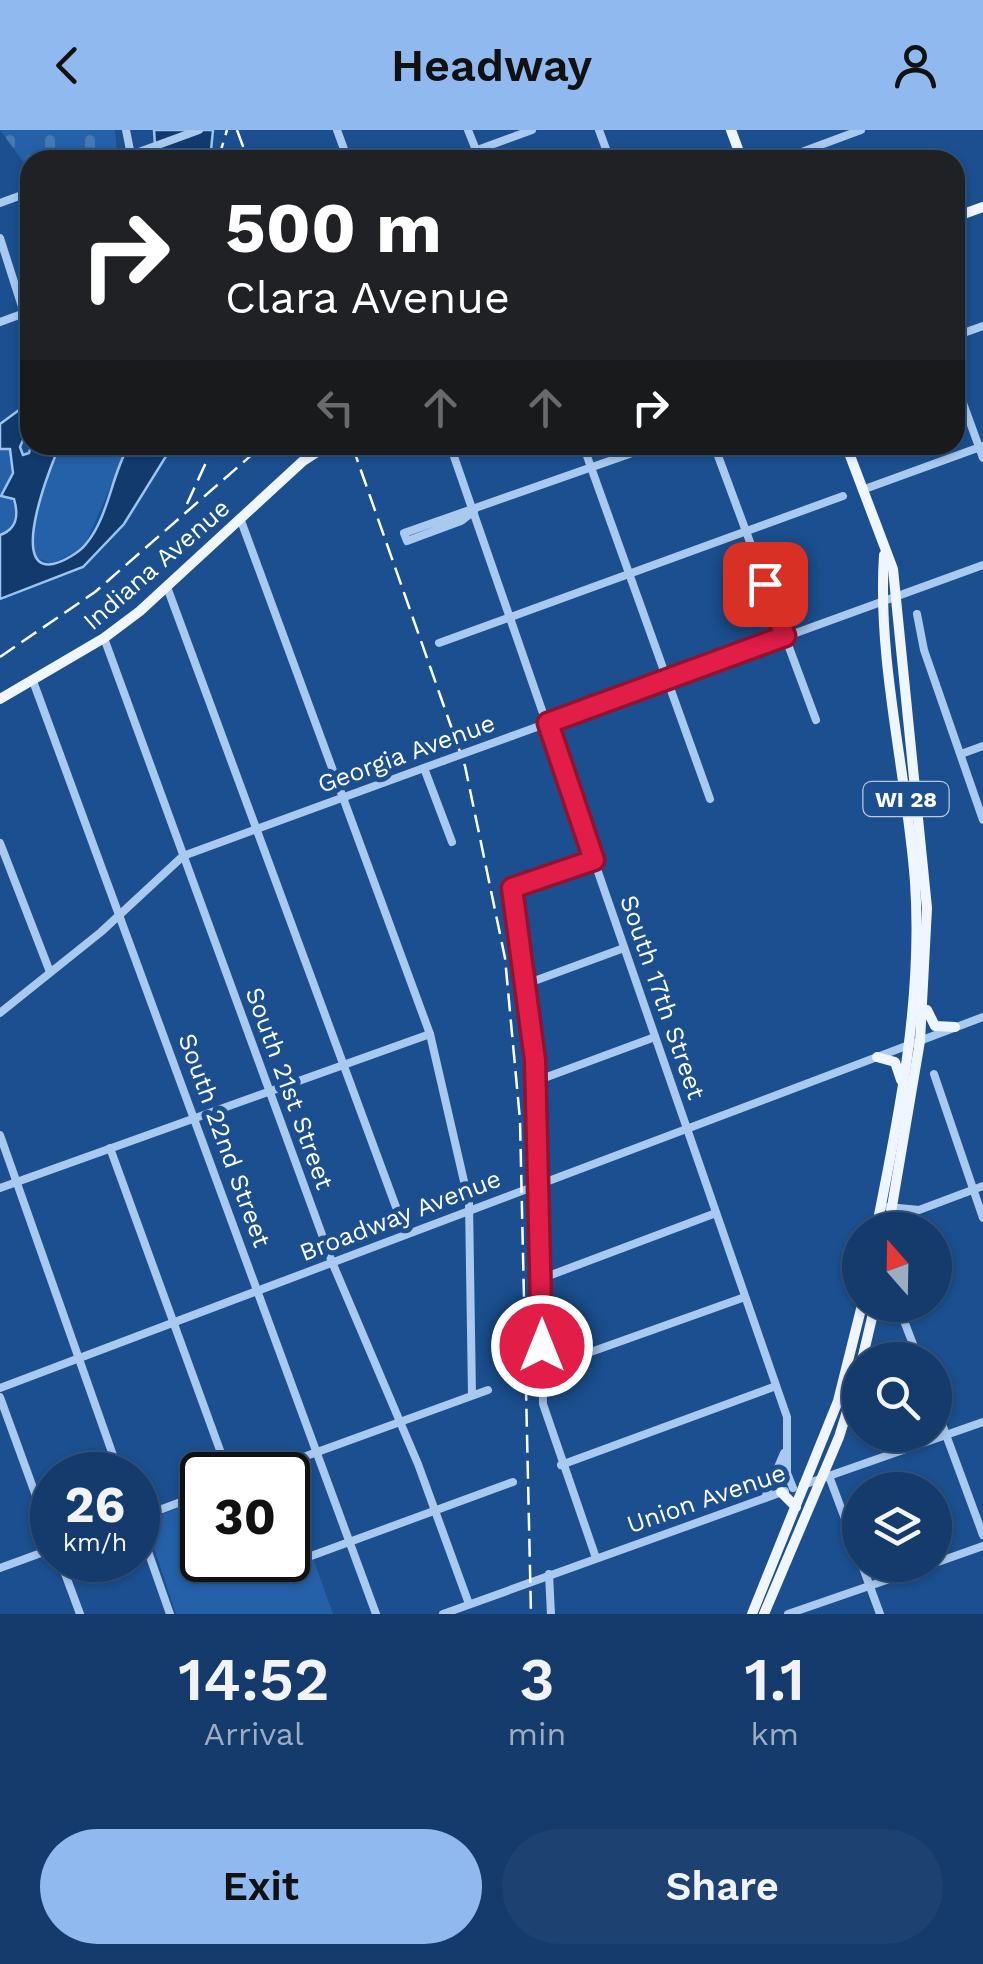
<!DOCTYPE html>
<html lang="en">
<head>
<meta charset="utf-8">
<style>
  body { margin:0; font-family:"Work Sans",sans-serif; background:#1d4271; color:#f1f3f6; height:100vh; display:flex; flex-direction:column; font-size:38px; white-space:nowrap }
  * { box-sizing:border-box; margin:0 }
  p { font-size:32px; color:#9dadc1 }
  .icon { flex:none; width:55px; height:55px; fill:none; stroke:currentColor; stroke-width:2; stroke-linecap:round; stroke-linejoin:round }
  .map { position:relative; height:1484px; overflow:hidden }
  .side { display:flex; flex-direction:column; background:#143b6b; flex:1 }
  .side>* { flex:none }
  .guide { position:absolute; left:20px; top:20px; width:945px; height:305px; border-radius:30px; box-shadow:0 2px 8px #0004,0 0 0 2px #33557e; background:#202124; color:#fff; overflow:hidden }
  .needle { width:65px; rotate:340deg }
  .tools { position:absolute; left:842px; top:1082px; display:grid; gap:20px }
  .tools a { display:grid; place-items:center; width:110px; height:110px; border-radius:50%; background:#143b6b; box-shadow:0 2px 8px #0004,0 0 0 2px #33557e; font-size:50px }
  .speed { position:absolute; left:30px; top:1322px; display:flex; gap:20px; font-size:50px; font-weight:700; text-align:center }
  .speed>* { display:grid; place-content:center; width:130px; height:130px; border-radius:50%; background:#143b6b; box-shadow:0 2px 8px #0004,0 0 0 2px #33557e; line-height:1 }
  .speed small { font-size:25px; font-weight:400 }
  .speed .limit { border:5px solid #111; border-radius:15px; background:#fff; color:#111 }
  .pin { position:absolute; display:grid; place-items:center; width:85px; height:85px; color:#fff; margin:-42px; border-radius:20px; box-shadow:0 5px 15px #0006 }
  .me { position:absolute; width:110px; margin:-55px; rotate:0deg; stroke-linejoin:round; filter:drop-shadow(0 0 8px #0008) }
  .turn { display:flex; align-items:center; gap:35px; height:210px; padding:0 40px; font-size:45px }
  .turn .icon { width:130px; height:130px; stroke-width:2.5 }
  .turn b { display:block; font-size:70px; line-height:85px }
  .lanes { display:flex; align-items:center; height:95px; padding:0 40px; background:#0003; justify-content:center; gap:50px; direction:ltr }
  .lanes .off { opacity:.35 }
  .eta { display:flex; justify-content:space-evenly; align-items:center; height:170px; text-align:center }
  .eta b { font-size:60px; font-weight:600; line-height:70px }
  .action { display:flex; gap:20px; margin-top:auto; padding:20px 40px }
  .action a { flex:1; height:115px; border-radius:60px; background:#90b9f0; color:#111; font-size:40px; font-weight:600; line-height:115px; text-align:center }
  .action a+a { background:#1d4271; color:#f1f3f6 }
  header { display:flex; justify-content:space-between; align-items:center; height:130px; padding:0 40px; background:#90b9f0; color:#111; font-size:45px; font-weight:600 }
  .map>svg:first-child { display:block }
  .cemetery { fill:url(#cemetery-stones) }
  .park { fill:#2461a8 }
  .water { fill:#123a6d; stroke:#9cc4f0; stroke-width:2.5 }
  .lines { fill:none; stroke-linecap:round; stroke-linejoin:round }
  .minor { stroke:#a9c9ee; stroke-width:8 }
  .major { stroke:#f0f6ff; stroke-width:10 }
  .rail { stroke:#fff; stroke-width:2.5; stroke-dasharray:18 8; stroke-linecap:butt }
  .minor-bridge { stroke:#a9c9ee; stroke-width:8 }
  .route-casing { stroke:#92132f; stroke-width:25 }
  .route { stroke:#e11d48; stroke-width:18 }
  .labels { text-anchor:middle; stroke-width:10; stroke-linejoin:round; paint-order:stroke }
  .shield { fill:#1b4f8f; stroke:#bbcadd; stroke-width:2.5 }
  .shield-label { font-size:22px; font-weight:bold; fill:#fff }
  .street-label { font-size:25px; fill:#fff; stroke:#1b4f8f }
</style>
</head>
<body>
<header><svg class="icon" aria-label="back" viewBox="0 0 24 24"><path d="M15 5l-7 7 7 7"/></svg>Headway<svg class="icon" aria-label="person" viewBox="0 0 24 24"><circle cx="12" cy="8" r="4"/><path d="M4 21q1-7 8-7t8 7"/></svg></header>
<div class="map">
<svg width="983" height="1484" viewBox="0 0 983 1484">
  <defs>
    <pattern id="cemetery-stones" width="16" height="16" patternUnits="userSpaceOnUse" patternTransform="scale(2.5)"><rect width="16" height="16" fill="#2461a8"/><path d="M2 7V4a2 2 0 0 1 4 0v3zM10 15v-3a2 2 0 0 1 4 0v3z" fill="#4579b5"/></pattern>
  </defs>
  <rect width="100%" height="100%" fill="#1b4f8f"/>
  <path class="cemetery" d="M 0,0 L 115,0 L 117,23 L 97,30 L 30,30 L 30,41 Z"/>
  <g class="park">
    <path d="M 60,315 L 129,315 L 84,417 L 52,434 L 37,428 C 23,407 51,337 60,315 Z"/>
    <path d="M 6,317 L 12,322 L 10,356 L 1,366 L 14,369 C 19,386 17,398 0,405 L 0,319 Z"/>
    <path d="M 288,1358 L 333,1484 L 176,1484 L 145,1391 L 202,1369 L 202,1430 L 288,1430 Z"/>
  </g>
  <g class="water">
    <path d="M 154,0 L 213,0 L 210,30 L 156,30 Z"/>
    <path d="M 30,272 L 30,294 L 20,317 L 23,325 L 29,323 L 31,315 L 60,315 C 53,330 7,442 53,434 C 63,432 80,422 86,414 C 109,386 111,346 129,315 L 173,315 L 124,394 L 83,437 L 0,469 L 0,405 C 17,399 19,386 14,369 L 1,366 L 13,343 L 10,319 L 0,319 L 0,294 Z"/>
  </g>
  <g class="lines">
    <g class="minor">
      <path d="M 126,0 L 131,25"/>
      <path d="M 337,0 L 348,30"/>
      <path d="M 468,0 L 480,30"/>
      <path d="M 599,0 L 610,30"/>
      <path d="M 117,30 L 199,0"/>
      <path d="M 450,30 L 532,0"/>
      <path d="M 780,30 L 861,0"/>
      <path d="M 0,73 L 30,62"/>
      <path d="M 0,108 L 24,183"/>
      <path d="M 0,192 L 30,181"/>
      <path d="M 955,206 L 983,196"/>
      <path d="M 955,251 L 983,328"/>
      <path d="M 450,315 L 787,1287 L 787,1343 L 793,1358"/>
      <path d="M 583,315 L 710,669"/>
      <path d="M 714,315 L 816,590"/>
      <path d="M 862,360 L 983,316"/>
      <path d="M 474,381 L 461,391 L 407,411 L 404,403 L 655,315"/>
      <path d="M 240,388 L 430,904 L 469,1073 L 472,1265"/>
      <path d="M 167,457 L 406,1104"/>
      <path d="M 917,484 L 924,520 L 983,690"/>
      <path d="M 104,508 L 332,1132 L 418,1334 L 469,1474"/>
      <path d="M 439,513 L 843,366"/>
      <path d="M 33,551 L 376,1484"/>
      <path d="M 512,606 L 983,435"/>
      <path d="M 961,624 L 983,616"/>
      <path d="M 424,638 L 452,712"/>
      <path d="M 0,713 L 50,842"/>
      <path d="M 594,729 L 512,758 L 536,951 L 543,1274 L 596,1428"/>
      <path d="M 526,854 L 624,818"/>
      <path d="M 0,883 L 101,802 L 183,726 L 443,631"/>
      <path d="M 934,944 L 983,1088"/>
      <path d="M 536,951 L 655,907"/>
      <path d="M 0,1005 L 120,1345"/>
      <path d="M 110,1018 L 229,1345"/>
      <path d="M 0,1058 L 430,904"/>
      <path d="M 888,1077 L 919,1080 L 983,1056"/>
      <path d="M 543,1148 L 716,1083"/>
      <path d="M 898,1175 L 919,1230"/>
      <path d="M 543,1239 L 745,1167"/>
      <path d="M 0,1258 L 983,887"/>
      <path d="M 0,1267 L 52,1410"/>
      <path d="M 935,1275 L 983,1405"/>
      <path d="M 561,1335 L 776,1256"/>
      <path d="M 254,1345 L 488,1260"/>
      <path d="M 829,1346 L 860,1429"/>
      <path d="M 803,1355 L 983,1292"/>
      <path d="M 765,1368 L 784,1323"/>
      <path d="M 138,1388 L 202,1364"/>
      <path d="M 138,1393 L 170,1484"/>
      <path d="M 311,1426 L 513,1352"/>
      <path d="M 60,1430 L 80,1484"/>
      <path d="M 935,1433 L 983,1416"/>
      <path d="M 862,1435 L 880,1484"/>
      <path d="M 0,1438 L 52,1419"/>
      <path d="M 549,1444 L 551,1484"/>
      <path d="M 443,1484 L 785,1361"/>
      <path d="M 788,1484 L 930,1435"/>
    </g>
    <g class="major">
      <path d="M 731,0 L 742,30"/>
      <path d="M 955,87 L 983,77"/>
      <path d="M 846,315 L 893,439 L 927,778 L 920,911 L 888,1100"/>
      <path d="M 0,569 L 104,508 L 140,481 L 303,331 L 328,315"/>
      <path d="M 927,880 L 935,896 L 955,897"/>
      <path d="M 877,927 L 895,932 L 901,950"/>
      <path d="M 876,1100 C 899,986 923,869 915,752 C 907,644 877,533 884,425"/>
      <path d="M 862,1230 L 875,1175"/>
      <path d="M 781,1362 L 796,1377"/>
      <path d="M 752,1484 L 838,1271 L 862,1175"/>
      <path d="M 764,1484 L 839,1307 L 860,1240"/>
    </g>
    <g class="rail">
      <path d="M 237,0 L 248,30"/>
      <path d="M 218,30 L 227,0"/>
      <path d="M 352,315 L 465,636 L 505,828 L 520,990 L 531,1484"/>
      <path d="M 187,374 L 214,315"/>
      <path d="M 0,527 L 95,462 L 263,315"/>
    </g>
    <path class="minor-bridge" d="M 443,631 L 512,606"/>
  </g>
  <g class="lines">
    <g class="route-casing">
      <path id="route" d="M 542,1216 L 535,930 L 512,758 L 594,730 L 548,593 L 785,506 L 765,454"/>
    </g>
    <use href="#route" class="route"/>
  </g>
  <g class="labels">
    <rect class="shield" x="863.5" y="652" width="85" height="34" rx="8"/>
    <g class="shield-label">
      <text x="906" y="677">WI 28</text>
    </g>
    <g class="street-label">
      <text transform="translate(156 434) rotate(-41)" y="9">Indiana Avenue</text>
      <text transform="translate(406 623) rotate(-20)" y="9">Georgia Avenue</text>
      <text transform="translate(663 867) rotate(71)" y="9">South 17th Street</text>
      <text transform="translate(290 958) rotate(70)" y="9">South 21st Street</text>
      <text transform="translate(225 1010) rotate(70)" y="9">South 22nd Street</text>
      <text transform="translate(400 1085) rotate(-21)" y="9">Broadway Avenue</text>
      <text transform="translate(706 1368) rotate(-19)" y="9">Union Avenue</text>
    </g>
  </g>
</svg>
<div class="tools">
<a><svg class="needle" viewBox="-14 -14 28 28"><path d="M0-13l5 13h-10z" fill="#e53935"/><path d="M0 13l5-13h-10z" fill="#9dadc1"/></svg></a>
<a><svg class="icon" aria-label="search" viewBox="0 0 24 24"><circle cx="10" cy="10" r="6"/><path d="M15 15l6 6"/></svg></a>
<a><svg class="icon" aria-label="layers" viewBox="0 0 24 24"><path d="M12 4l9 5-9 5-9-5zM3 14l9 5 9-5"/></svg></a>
</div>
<div class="speed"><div>26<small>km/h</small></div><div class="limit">30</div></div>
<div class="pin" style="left:765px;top:454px;background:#d93025"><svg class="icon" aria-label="arrive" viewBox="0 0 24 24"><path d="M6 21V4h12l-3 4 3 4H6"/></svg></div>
<svg class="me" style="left:542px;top:1216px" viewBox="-20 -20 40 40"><circle r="17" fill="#e11d48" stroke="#fff" stroke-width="3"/><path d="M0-11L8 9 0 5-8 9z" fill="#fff"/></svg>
<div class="guide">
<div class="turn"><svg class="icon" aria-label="right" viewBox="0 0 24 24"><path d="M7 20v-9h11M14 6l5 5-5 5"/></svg><div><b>500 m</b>Clara Avenue</div></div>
<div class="lanes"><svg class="icon off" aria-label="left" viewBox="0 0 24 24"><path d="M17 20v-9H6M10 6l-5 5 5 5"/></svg><svg class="icon off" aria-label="ahead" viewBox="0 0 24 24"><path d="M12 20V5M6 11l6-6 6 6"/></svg><svg class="icon off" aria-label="ahead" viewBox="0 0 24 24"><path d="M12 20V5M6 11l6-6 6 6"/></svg><svg class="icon" aria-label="right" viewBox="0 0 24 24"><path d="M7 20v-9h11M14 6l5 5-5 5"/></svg></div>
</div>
</div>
<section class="side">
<div class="eta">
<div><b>14:52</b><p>Arrival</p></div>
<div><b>3</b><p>min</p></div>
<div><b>1.1</b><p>km</p></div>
</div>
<div class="action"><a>Exit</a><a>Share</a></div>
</section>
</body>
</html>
